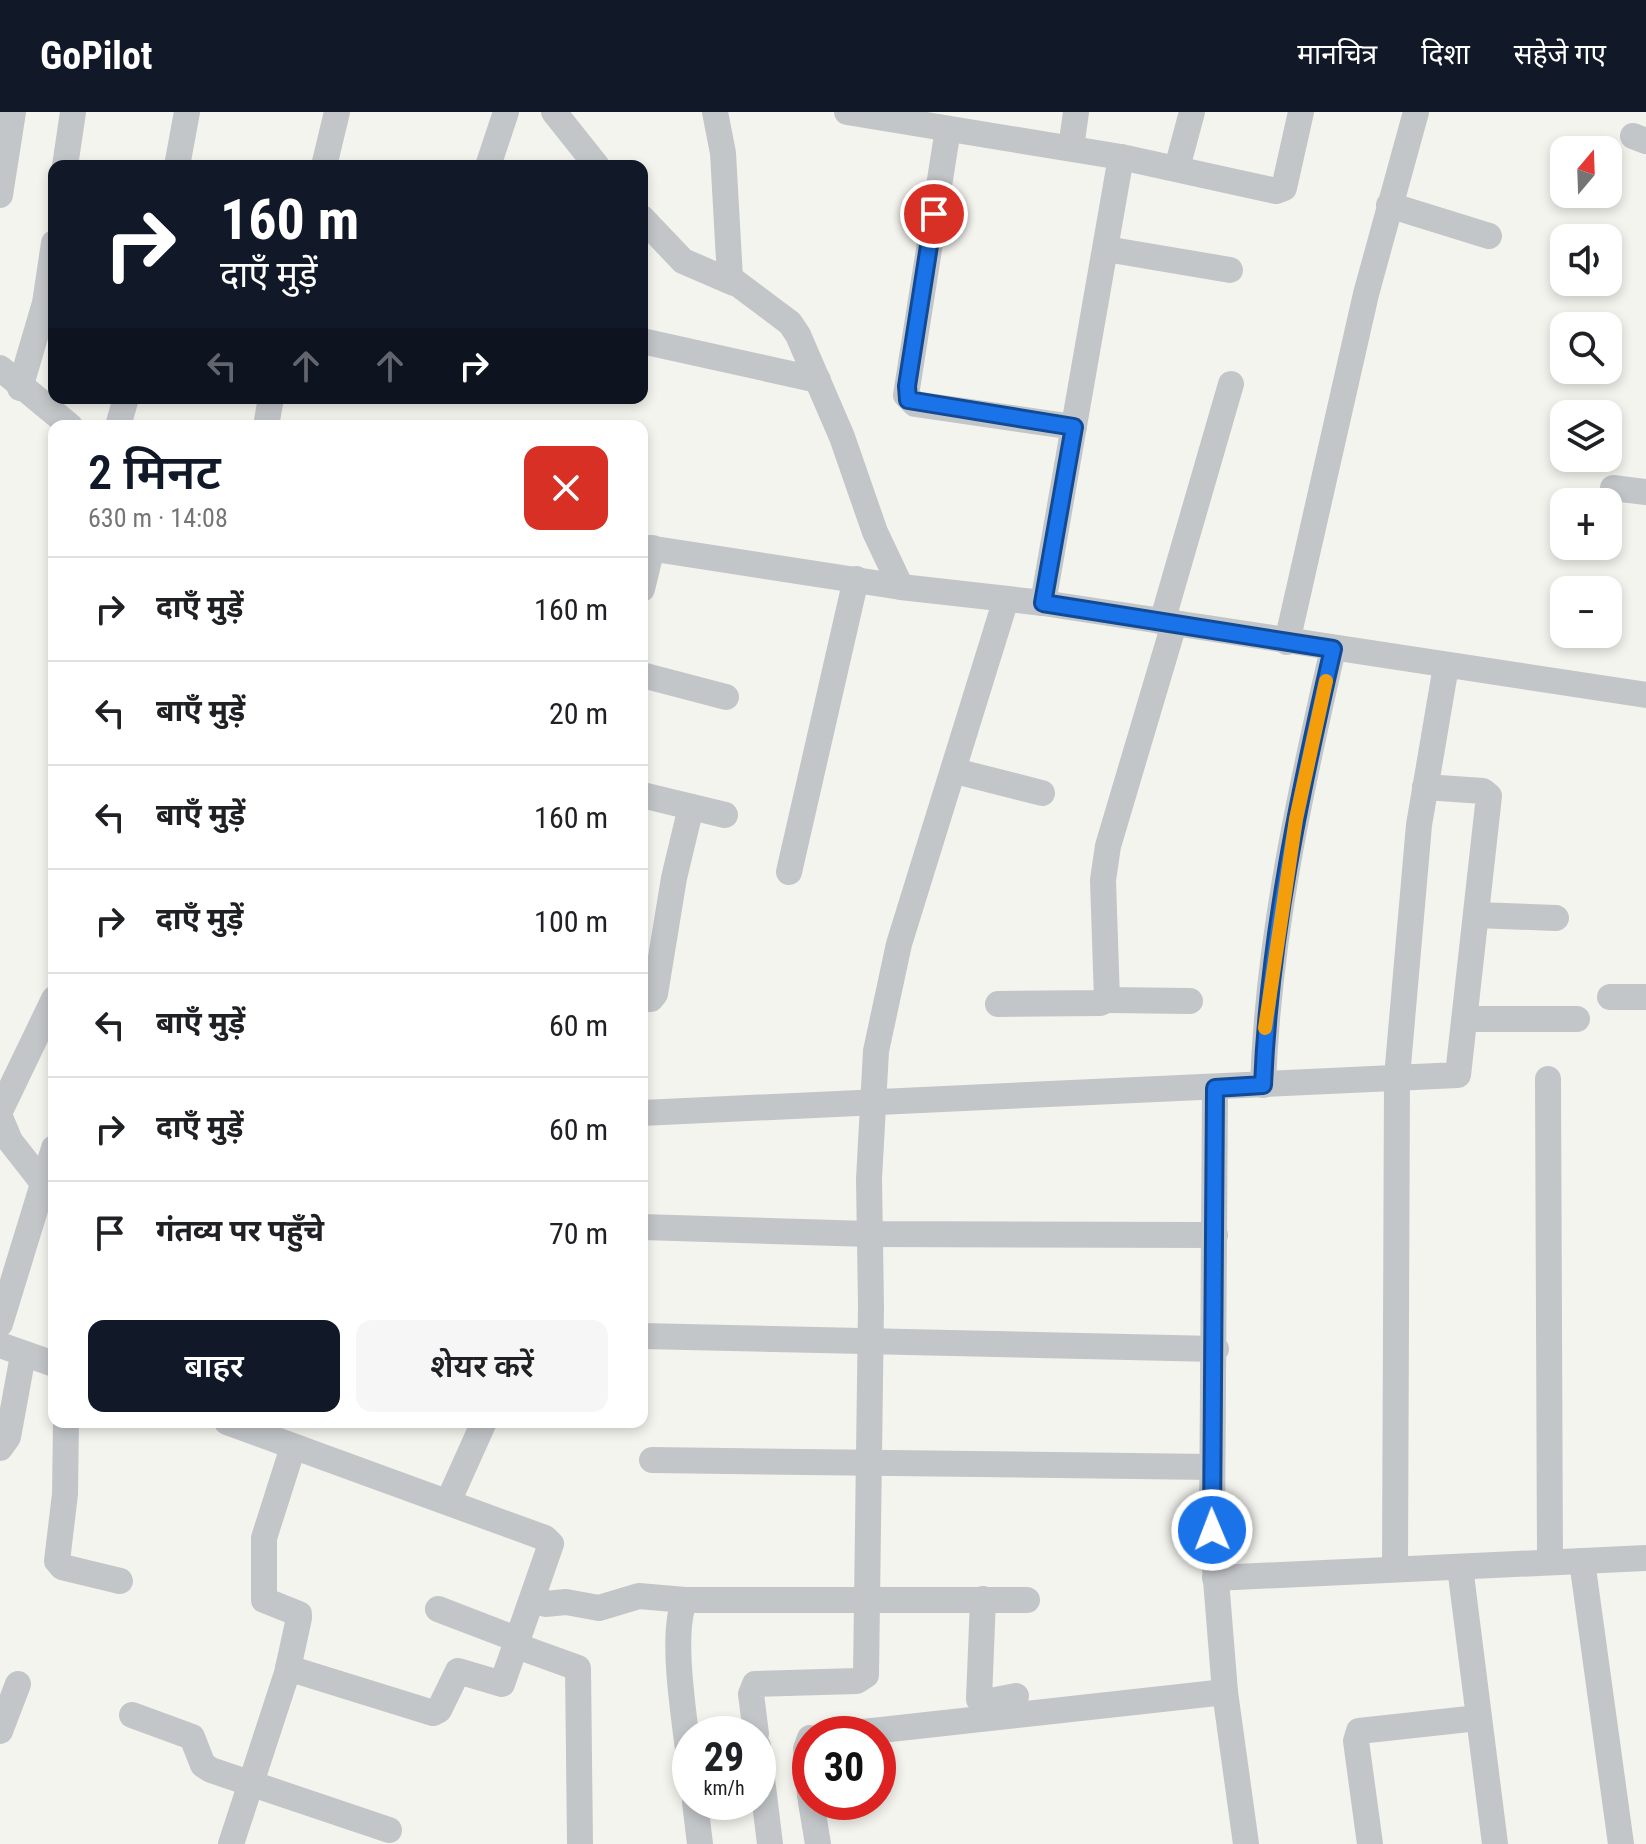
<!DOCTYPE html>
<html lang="hi">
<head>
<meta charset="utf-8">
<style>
  body { margin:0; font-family:"Roboto Condensed","Noto Sans Devanagari",sans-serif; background:#f6f6f6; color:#202124; height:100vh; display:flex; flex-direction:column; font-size:30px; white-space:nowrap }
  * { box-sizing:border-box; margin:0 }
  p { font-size:26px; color:#757577 }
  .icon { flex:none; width:44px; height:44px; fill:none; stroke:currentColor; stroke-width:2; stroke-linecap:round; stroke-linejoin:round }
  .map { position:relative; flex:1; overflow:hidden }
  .panel { position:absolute; left:48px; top:308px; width:600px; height:1008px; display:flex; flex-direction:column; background:#fff; border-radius:16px; box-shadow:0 4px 12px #0003 }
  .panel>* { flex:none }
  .hud { position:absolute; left:48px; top:48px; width:600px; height:244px; border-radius:16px; box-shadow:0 4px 12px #0003; background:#111827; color:#fff; overflow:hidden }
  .needle { width:52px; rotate:19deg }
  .tools { position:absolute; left:1550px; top:24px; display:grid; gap:16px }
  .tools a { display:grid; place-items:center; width:72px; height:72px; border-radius:16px; background:#fff; box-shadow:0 4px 12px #0003; font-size:40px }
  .speed { position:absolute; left:672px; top:1604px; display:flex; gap:16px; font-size:40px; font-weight:700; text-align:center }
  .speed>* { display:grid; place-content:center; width:104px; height:104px; border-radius:50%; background:#fff; box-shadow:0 4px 12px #0003; line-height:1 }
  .speed small { font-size:20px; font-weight:400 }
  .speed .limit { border:12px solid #d22; background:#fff; color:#111 }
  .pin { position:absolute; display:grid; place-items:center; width:68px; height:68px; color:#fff; margin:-34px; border:4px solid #fff; border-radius:50%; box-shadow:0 2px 8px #0007 }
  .me { position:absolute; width:88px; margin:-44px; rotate:359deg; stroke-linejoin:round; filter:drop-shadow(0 0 6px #0008) }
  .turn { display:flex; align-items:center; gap:28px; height:168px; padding:0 40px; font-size:36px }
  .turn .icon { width:104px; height:104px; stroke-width:2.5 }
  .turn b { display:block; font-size:56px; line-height:68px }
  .lanes { display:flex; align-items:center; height:76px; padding:0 40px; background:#0003; justify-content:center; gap:40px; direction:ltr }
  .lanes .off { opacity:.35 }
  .round { display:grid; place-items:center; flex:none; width:84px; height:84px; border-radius:16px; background:#f6f6f6 }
  .summary { display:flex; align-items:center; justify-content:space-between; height:136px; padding:0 40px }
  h1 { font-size:48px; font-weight:600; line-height:60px; color:#111827 }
  .cta { display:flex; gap:16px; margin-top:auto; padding:16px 40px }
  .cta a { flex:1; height:92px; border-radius:16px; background:#111827; color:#fff; font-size:32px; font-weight:600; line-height:92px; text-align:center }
  .cta a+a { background:#f6f6f6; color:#202124 }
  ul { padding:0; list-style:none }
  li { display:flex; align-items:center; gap:24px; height:104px; padding:0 40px; border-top:2px solid #e0e0e0 }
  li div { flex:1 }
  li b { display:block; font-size:30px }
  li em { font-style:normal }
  header { display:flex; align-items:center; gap:48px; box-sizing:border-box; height:112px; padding:0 40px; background:#111827; color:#fff }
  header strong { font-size:38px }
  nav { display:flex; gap:44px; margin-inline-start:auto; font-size:28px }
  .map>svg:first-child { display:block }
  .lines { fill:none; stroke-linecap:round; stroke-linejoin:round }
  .minor { stroke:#c3c6c9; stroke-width:26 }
  .route-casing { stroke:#114b97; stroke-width:20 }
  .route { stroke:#1a73e8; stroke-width:14 }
  .slow { stroke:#f59e0b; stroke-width:14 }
</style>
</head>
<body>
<header>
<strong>GoPilot</strong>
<nav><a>मानचित्र</a><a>दिशा</a><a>सहेजे गए</a></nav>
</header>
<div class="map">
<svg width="1646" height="1732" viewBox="0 0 1646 1732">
  <rect width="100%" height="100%" fill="#f4f4ef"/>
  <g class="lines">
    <g class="minor">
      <path d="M 554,0 L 597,54"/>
      <path d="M 715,0 L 723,41 L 730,166 L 790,211 L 798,223 L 842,325 L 875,420 L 901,475"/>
      <path d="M 847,0 L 1121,45 L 1276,79 L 1284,76 L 1301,0"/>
      <path d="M 948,17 L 906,283 L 915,292 L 1074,315"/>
      <path d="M 1633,24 L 1646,29"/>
      <path d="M 1071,36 L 1076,0"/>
      <path d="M 65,54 L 73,0"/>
      <path d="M 177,54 L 187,0"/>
      <path d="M 324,54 L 337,0"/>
      <path d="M 488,54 L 506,0"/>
      <path d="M 1177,56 L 1192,0"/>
      <path d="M 0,83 L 13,0"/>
      <path d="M 1389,93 L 1489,124"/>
      <path d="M 642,106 L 683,149 L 734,171"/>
      <path d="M 1106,137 L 1230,158"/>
      <path d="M 642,229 L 818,268"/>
      <path d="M 0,256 L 70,314"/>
      <path d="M 20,276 L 45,191 L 54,131"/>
      <path d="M 118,314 L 126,286"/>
      <path d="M 266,314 L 271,286"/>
      <path d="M 1613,376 L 1646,380"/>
      <path d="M 642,435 L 901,475 L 1043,491 L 1646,583"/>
      <path d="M 642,477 L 652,436"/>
      <path d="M 1043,491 L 1121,45"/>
      <path d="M 1162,510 L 1231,272"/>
      <path d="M 1287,530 L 1366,182 L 1416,0"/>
      <path d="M 642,563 L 726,585"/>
      <path d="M 955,659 L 1042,681"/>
      <path d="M 642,683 L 725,703"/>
      <path d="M 789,760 L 856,467"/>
      <path d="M 1476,803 L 1556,806"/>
      <path d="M 1610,885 L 1646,885"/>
      <path d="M 642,886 L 651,887 L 655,882 L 674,766 L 691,695"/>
      <path d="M 1107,888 L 1190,889"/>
      <path d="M 998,892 L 1100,891 L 1107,888 L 1103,768 L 1108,734 L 1174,512"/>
      <path d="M 1465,907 L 1577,907"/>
      <path d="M 1548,967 L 1550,1450"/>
      <path d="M 1263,973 C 1268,826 1300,680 1333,537"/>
      <path d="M 1215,976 L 1212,1418 L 1225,1580 L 1246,1732"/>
      <path d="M 0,999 L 54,887"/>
      <path d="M 642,1001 L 1458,963 L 1489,684 L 1483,679 L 1425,675"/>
      <path d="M 0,1005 L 10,1029 L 43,1071"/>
      <path d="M 642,1115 L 869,1122 L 1215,1123"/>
      <path d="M 0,1212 L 54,1036"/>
      <path d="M 642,1224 L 1216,1237"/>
      <path d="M 0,1233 L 54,1252"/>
      <path d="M 66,1310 L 65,1382 L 57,1449 L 62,1455 L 120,1469"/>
      <path d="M 227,1310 L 545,1426 L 551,1432 L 502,1572 L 458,1559 L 439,1598 L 433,1601 L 288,1556"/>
      <path d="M 0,1336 L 8,1325 L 23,1243"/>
      <path d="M 652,1348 L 1211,1355"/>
      <path d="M 448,1390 L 484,1310"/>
      <path d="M 1582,1449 L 1621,1732"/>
      <path d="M 1460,1455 L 1495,1732"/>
      <path d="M 1395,1457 L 1397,965 L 1419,713 L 1446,554"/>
      <path d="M 1215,1466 L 1646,1446"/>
      <path d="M 534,1483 L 545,1492 L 566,1490 L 599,1496 L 639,1484 L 685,1488"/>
      <path d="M 983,1487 L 979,1587 L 985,1590 L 1016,1584"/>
      <path d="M 438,1497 L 519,1528"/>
      <path d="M 517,1534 L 578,1556 L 580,1732"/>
      <path d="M 132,1603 L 192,1625 L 203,1653 L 211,1658 L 389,1718"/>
      <path d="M 0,1619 L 18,1572"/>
      <path d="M 756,1622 L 751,1582 L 755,1572 L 857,1569 L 866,1563 L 871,1195 L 869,1067 L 876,939 L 899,832 L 1006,487"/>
      <path d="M 845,1622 L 1225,1580"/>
      <path d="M 810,1626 L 806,1637 L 810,1684"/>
      <path d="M 758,1634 L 770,1732"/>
      <path d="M 690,1654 C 686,1615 669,1522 685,1488 L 1027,1488"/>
      <path d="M 695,1690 L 700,1732"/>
      <path d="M 811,1690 L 818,1732"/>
      <path d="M 231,1732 L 287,1561 L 299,1506 L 299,1502 L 264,1488 L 264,1426 L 293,1335"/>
      <path d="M 1370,1732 L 1356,1629 L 1359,1619 L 1478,1606"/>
    </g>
  </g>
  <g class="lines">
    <g class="route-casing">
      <path id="route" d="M 934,102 L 907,274 L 908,288 L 1074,315 L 1043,491 L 1333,537 C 1300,680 1269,825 1263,973 L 1215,976 L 1212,1418"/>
    </g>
    <use href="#route" class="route"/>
    <path class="slow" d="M 1265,916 L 1296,707 L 1326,569"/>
  </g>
</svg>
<div class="tools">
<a><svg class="needle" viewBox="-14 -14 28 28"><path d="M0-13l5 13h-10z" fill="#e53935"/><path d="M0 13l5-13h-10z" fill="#757577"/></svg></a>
<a><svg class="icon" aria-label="sound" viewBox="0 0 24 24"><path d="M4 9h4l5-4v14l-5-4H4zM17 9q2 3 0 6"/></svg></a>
<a><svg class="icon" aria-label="search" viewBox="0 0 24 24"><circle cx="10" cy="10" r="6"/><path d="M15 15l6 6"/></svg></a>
<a><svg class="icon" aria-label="layers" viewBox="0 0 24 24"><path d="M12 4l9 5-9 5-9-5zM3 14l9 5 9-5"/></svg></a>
<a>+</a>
<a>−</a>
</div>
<div class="speed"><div>29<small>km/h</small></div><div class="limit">30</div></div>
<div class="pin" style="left:934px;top:102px;background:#d93025"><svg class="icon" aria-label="arrive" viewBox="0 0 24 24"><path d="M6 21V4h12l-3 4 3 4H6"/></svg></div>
<svg class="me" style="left:1212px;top:1418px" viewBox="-20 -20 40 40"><circle r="17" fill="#1a73e8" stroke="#fff" stroke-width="3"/><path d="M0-11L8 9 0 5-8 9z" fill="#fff"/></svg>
<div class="hud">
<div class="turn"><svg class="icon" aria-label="right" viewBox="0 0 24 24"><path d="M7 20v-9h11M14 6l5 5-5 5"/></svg><div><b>160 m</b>दाएँ मुड़ें</div></div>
<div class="lanes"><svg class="icon off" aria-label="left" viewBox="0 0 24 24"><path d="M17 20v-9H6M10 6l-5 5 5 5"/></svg><svg class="icon off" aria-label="ahead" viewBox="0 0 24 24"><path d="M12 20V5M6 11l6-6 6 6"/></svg><svg class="icon off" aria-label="ahead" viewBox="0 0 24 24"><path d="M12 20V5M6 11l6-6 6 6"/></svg><svg class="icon" aria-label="right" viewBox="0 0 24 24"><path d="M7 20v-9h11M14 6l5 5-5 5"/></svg></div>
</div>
<section class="panel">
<div class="summary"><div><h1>2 मिनट</h1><p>630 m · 14:08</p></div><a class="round" style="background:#d93025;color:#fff"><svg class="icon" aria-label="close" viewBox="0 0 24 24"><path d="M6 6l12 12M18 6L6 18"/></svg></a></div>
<ul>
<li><svg class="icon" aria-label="right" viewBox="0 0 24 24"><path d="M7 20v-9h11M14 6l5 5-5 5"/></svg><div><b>दाएँ मुड़ें</b></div><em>160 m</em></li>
<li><svg class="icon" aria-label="left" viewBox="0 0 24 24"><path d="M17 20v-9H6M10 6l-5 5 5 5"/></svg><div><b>बाएँ मुड़ें</b></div><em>20 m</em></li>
<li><svg class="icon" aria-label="left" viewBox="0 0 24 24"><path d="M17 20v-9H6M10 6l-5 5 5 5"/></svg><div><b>बाएँ मुड़ें</b></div><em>160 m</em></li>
<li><svg class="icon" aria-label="right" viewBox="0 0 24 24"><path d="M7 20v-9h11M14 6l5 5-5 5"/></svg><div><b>दाएँ मुड़ें</b></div><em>100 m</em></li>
<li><svg class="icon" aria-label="left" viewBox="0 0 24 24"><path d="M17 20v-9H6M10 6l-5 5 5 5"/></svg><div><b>बाएँ मुड़ें</b></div><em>60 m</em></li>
<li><svg class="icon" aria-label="right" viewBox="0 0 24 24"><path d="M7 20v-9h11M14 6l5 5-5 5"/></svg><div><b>दाएँ मुड़ें</b></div><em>60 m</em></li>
<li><svg class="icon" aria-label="arrive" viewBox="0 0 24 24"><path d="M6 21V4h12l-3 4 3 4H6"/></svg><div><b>गंतव्य पर पहुँचे</b></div><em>70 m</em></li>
</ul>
<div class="cta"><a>बाहर</a><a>शेयर करें</a></div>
</section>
</div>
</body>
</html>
